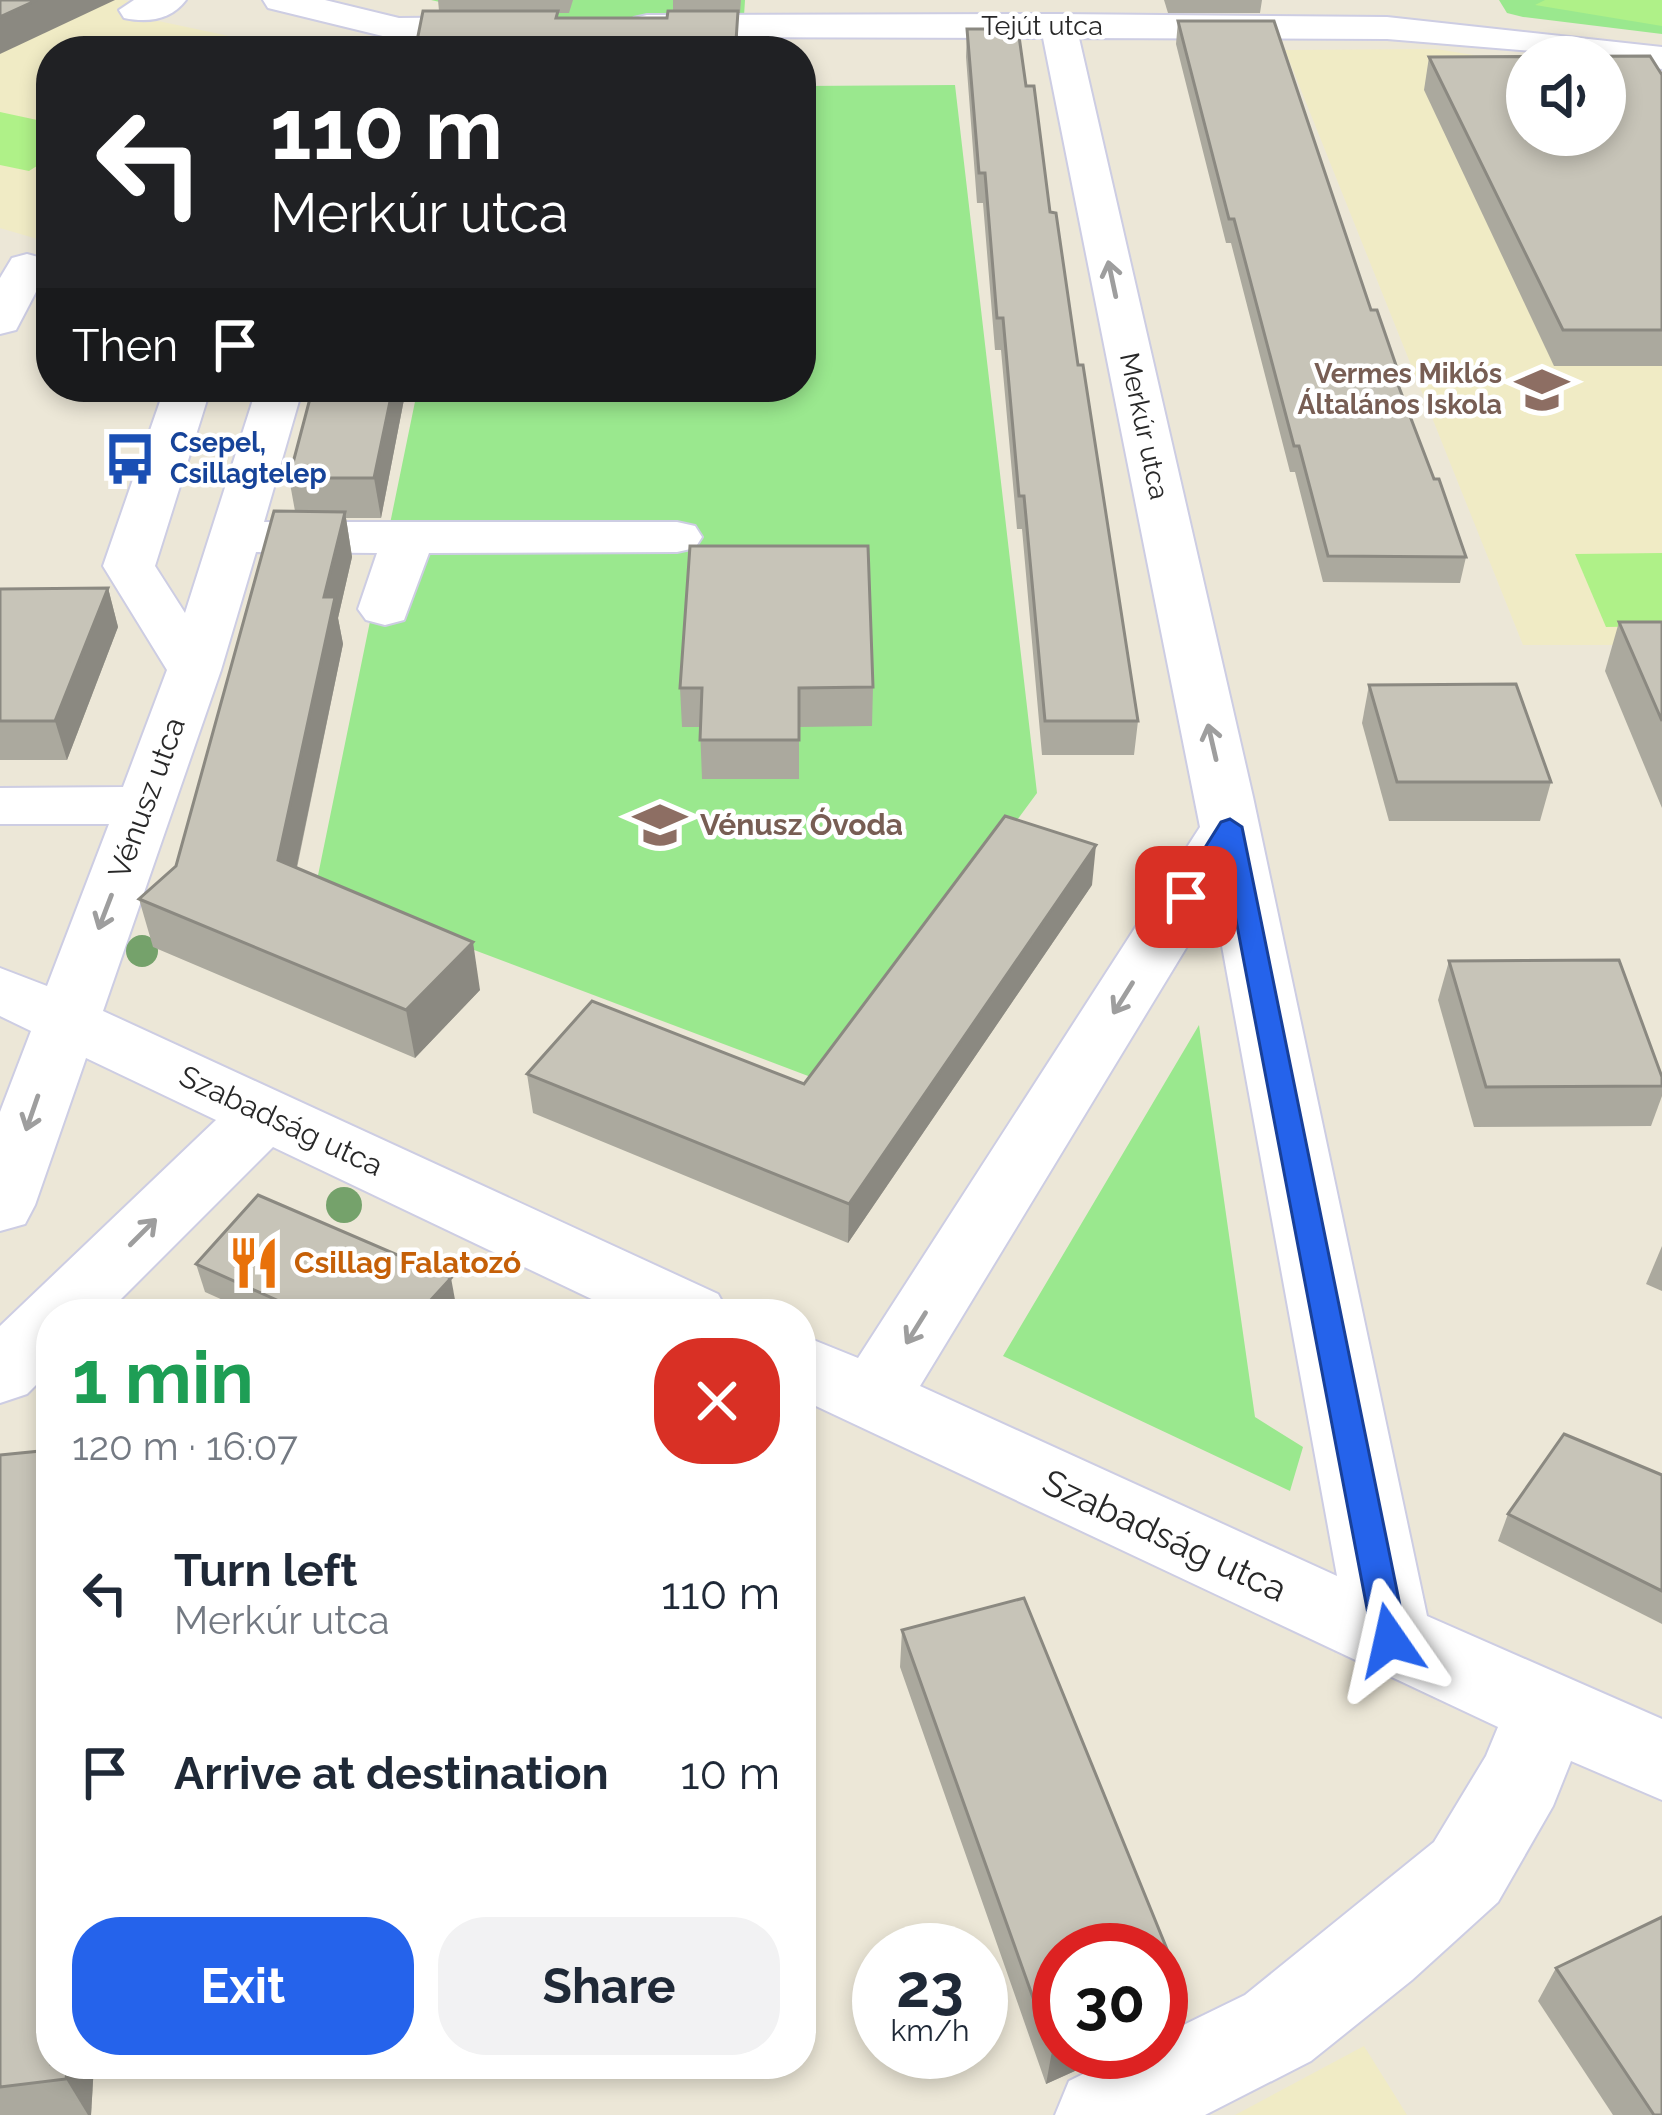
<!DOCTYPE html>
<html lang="en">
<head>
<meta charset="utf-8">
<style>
  body { margin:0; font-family:Raleway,sans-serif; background:#f2f2f3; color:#1f2937; height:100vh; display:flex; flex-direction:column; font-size:45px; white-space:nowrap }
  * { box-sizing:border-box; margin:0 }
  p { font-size:39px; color:#747a83 }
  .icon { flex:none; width:66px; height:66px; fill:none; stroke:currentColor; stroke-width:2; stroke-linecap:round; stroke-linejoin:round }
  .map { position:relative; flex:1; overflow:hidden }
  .side { position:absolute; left:36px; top:1299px; width:780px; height:780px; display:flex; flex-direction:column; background:#fff; border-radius:48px; box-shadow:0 6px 18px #0003 }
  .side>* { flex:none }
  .hud { position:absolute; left:36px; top:36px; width:780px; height:366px; border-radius:48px; box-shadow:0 6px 18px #0003; background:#202124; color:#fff; overflow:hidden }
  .tools { position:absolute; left:1506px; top:36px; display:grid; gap:24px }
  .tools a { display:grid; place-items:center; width:120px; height:120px; border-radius:50%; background:#fff; box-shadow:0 6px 18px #0003; font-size:60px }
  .speed { position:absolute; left:852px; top:1923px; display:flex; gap:24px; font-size:60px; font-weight:700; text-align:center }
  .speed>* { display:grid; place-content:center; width:156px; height:156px; border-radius:50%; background:#fff; box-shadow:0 6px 18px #0003; line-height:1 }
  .speed small { font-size:30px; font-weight:400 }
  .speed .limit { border:18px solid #d22; background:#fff; color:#111 }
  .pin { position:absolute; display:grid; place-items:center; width:102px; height:102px; color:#fff; margin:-51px; border-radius:24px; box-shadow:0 6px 18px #0006 }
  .me { position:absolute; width:132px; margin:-66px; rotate:349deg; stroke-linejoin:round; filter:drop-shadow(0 0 9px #0008) }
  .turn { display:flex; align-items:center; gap:42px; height:252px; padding:0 36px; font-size:54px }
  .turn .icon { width:156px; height:156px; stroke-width:2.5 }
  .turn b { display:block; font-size:84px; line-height:102px }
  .then { display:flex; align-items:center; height:114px; padding:0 36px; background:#0003; gap:24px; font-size:45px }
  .round { display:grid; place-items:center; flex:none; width:126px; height:126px; border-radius:48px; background:#f2f2f3 }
  .head { display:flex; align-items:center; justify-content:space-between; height:204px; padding:0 36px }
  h1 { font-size:72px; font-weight:700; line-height:90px; color:#1e9e55 }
  .primary-button { display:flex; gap:24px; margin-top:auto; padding:24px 36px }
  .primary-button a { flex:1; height:138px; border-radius:48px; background:#2563eb; color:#fff; font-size:48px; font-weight:700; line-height:138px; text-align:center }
  .primary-button a+a { background:#f2f2f3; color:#1f2937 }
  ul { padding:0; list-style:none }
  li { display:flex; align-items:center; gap:36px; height:180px; padding:0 36px }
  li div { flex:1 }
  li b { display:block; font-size:45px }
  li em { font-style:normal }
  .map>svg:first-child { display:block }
  .education { fill:#f0ebc5 }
  .green { fill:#9ae88e }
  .pitch { fill:#aff188 }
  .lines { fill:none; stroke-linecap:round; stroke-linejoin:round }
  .minor-casing { stroke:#cdcde3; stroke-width:4 }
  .minor { fill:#fff; fill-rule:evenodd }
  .tree { fill:#75a26b }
  .wall { fill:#aba99e }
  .shaded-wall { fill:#8b8981 }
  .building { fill:#c7c4b8; stroke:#8b8981; stroke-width:3; fill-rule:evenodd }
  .oneway { stroke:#9e9e9e }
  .route { fill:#2563eb; stroke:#184099; stroke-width:3 }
  .labels { text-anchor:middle; stroke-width:9; stroke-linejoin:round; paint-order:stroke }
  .far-street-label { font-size:27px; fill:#282828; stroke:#fff }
  .far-education-label { font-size:27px; font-weight:bold; fill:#785e54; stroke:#fff; text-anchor:end }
  .far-transit-label { font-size:27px; font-weight:bold; fill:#164399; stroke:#fff; text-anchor:start }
  .street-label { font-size:30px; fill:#282828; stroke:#fff }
  .education-label { font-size:30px; font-weight:bold; fill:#785e54; stroke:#fff; text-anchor:start }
  .food-label { font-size:30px; font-weight:bold; fill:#c56008; stroke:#fff; text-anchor:start }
  .near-street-label { font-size:36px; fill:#282828; stroke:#fff }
</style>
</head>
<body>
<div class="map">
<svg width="1662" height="2115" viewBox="0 0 1662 2115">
  <rect width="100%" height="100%" fill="#ece7d7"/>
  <g class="education">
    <path d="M 0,0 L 123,0 L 146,5 L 130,15 L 281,47 L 278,51 L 51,51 L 51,243 L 0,228 Z"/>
    <path d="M 1436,49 L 1517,62 L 1527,135 L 1605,135 L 1662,105 L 1662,645 L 1523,645 L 1285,50 Z"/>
    <path d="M 1364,2046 L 1407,2115 L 1235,2115 Z"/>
  </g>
  <g class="green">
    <path d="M 431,0 L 745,0 L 744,16 L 517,20 Z"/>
    <path d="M 1499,0 L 1662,0 L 1662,34 L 1523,17 L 1507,13 Z"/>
    <path d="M 955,85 L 1037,793 L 824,1082 L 315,890 L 418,387 L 801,387 L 801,86 Z"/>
    <path d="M 1199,1025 L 1255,1417 L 1303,1447 L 1290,1491 L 1003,1356 Z"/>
  </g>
  <g class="pitch">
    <path d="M 1545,0 L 1662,0 L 1662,26 L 1535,5 Z"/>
    <path d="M 0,112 L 51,123 L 51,157 L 29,171 L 0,165 Z"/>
    <path d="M 1662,553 L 1662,626 L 1606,627 L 1575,554 Z"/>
  </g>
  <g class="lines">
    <g class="minor-casing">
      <g id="minor">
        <path d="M 134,0 L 186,0 C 171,20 148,23 124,18 L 119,10 Z"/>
        <path d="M 263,0 L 325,0 L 399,18 L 508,17 L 521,20 L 526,28 L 521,36 L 508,39 L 399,40 L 268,8 Z"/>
        <path d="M 1058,14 L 1387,17 L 1662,47 L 1662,69 L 1605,62 L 1605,57 L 1387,39 L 1079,38 L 1253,797 L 1427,1616 L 1662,1719 L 1662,1800 L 1571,1761 L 1553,1806 L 1498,1902 L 1412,1980 L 1311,2061 L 1205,2115 L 1055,2115 L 1069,2081 L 1128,2052 L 1161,2052 L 1161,2036 L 1245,1995 L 1434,1842 L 1486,1756 L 1498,1727 L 801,1399 L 801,1335 L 858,1358 L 1200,827 L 1043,38 L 647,37 L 634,34 L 629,26 L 634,18 L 647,15 ZM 1214,902 L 1337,1576 L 920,1386 Z"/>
        <path d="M 27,254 L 42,258 L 49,267 L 16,330 L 0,334 L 0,278 L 12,258 Z"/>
        <path d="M 165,387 L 211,387 L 155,566 L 185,613 L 257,387 L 303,387 L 264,522 L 677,522 L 695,526 L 702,537 L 695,548 L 677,552 L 429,553 L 404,620 L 385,625 L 366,620 L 358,609 L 377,553 L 256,552 L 221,670 L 103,1011 L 718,1294 L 729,1314 L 623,1314 L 273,1147 L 106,1314 L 51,1314 L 51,1370 L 27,1394 L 0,1403 L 0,1326 L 216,1120 L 86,1058 L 35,1205 L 25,1224 L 0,1231 L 0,1112 L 31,1031 L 0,1016 L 0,968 L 47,986 L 109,824 L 0,824 L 0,788 L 123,787 L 167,670 L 103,566 Z"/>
      </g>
    </g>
    <use href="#minor" class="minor"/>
  </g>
  <g class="tree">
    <circle cx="142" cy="951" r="16"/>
    <circle cx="344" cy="1205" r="18"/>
  </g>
  <g class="wall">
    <path d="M 438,0 L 573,0 L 569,13 L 558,13 L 558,18 L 667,18 L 673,11 L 673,0 L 741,0 L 740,13 L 738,13 L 738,51 L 415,51 L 439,11 Z"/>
    <path d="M 1164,0 L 1262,0 L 1260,13 L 1168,13 Z"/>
    <path d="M 1178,21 L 1371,310 L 1399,374 L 1397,382 L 1434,479 L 1466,557 L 1460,583 L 1323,582 L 1295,472 L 1290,472 L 1231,243 L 1226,243 L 1176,44 Z"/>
    <path d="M 967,29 L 1026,86 L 1078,365 L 1138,721 L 1134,755 L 1042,755 L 1022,529 L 1017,529 L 1001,350 L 995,350 L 983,203 L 977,203 L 966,57 Z"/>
    <path d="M 1429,57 L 1662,75 L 1662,366 L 1554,366 L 1424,90 Z"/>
    <path d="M 313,387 L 705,387 L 705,389 L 406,389 L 381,518 L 346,518 L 352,557 L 338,618 L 343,644 L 297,868 L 480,990 L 415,1058 L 153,947 L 139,899 L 176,866 L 295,511 L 289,478 Z"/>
    <path d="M 108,588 L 118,627 L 67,760 L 0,760 L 0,589 Z"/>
    <path d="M 1619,622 L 1662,622 L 1662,808 L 1605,671 Z"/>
    <path d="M 1369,685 L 1551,782 L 1540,821 L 1389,821 L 1362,723 Z"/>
    <path d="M 873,687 L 872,726 L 799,727 L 799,779 L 702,779 L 700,727 L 682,727 L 680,688 Z"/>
    <path d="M 1092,885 L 848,1243 L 533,1113 L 527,1074 L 804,1084 Z"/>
    <path d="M 1449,961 L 1662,1077 L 1662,1096 L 1651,1126 L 1474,1127 L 1438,1000 Z"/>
    <path d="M 1662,1246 L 1662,1291 L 1646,1284 Z"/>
    <path d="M 196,1264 L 456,1305 L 448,1314 L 254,1314 L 205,1292 Z"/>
    <path d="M 0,1455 L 94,2064 L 91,2115 L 0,2115 Z"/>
    <path d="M 1662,1475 L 1662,1624 L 1498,1541 L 1508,1514 Z"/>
    <path d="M 1024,1598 L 1184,1991 L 1175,2024 L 1161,2031 L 1161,1950 L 1059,1950 L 1059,2052 L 1117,2052 L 1046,2084 L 900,1667 L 902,1630 Z"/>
    <path d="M 1556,1968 L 1662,2115 L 1613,2115 L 1538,2001 Z"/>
  </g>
  <g class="shaded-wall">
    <path d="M 37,0 L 115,0 L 0,54 L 0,17 Z"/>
    <path d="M 393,387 L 406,389 L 381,518 L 374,478 Z"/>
    <path d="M 345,512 L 352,557 L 338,618 L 343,644 L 288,908 L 278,860 L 324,597 Z"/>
    <path d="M 108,588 L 118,627 L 67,760 L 55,721 Z"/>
    <path d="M 1096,845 L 1092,885 L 848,1243 L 849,1204 Z"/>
    <path d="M 473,942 L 480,990 L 415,1058 L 406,1010 Z"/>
    <path d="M 451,1278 L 456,1305 L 448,1314 L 418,1314 Z"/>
    <path d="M 1184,1991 L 1175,2024 L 1161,2031 L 1167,1999 Z"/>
    <path d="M 1059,2048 L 1059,2052 L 1117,2052 L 1046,2084 L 1052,2051 Z"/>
    <path d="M 68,2064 L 94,2064 L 91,2115 L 88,2115 L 66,2079 Z"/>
  </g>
  <g class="building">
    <path d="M 0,0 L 37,0 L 0,17 Z"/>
    <path d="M 423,11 L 558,11 L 556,18 L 667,18 L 668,11 L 738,11 L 736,41 L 727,41 L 726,51 L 415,51 Z"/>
    <path d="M 1178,21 L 1274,21 L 1371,310 L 1377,310 L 1399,374 L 1394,374 L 1434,479 L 1439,479 L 1466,557 L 1328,556 L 1299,446 L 1294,446 L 1234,219 L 1229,219 Z"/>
    <path d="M 967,29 L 1018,29 L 1026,86 L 1034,86 L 1050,212 L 1056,213 L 1078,365 L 1083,365 L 1138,721 L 1045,721 L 1024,496 L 1019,496 L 1003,318 L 997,318 L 985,173 L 979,173 Z"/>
    <path d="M 1650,56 L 1662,75 L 1662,330 L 1563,330 L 1429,57 ZM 1527,57 L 1605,57 L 1605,135 L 1527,135 Z"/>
    <path d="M 313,387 L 393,387 L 374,478 L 289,478 Z"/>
    <path d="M 274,511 L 345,512 L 324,597 L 335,597 L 278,860 L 473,942 L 406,1010 L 139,899 L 176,866 Z"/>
    <path d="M 690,546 L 868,546 L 873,687 L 799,688 L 799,740 L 700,740 L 702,688 L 680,688 Z"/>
    <path d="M 108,588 L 55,721 L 0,721 L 0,589 Z"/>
    <path d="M 1619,622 L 1662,622 L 1662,721 Z"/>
    <path d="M 1516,684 L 1551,782 L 1397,782 L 1369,685 Z"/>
    <path d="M 1005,816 L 1096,845 L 849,1204 L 527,1074 L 592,1001 L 804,1084 Z"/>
    <path d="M 1619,960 L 1662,1077 L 1662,1086 L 1486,1087 L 1449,961 Z"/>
    <path d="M 258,1195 L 451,1278 L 418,1314 L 308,1314 L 196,1264 Z"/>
    <path d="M 1564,1434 L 1662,1475 L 1662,1591 L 1508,1514 Z"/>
    <path d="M 51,1450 L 51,2064 L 68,2064 L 66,2079 L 0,2087 L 0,1455 Z"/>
    <path d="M 1024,1598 L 1184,1991 L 1167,1999 L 1165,2015 L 1161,2015 L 1161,1950 L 1059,1950 L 1059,2048 L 1052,2051 L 902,1630 Z"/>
    <path d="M 1662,1917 L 1662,2115 L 1654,2115 L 1556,1968 Z"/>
  </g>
  <defs><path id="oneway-shaft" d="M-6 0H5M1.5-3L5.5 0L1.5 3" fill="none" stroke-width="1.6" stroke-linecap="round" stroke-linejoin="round" transform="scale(3)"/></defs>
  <g class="oneway">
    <use href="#oneway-shaft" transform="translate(1112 279) rotate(-102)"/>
    <use href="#oneway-shaft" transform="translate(1212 742) rotate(-103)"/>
    <use href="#oneway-shaft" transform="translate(105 912) rotate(111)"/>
    <use href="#oneway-shaft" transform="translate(1123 998) rotate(122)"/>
    <use href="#oneway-shaft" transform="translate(32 1113) rotate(109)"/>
    <use href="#oneway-shaft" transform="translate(143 1232) rotate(-45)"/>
    <use href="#oneway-shaft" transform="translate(916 1328) rotate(122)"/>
  </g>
  <path class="route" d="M 1230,819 L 1242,827 L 1407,1640 L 1402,1650 L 1390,1655 L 1378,1650 L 1373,1640 L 1224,857 L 1195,903 L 1186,905 L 1174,897 L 1221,822 Z"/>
  <defs>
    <g id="school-bare" transform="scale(4.14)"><path d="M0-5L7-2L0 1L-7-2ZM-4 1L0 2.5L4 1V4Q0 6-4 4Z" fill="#8d6e63" stroke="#fff" stroke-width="2.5" paint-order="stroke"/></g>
    <g id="bus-bare" transform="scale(4.14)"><path d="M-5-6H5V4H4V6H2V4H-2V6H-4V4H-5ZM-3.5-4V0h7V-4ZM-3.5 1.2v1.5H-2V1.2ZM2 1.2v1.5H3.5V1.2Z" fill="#1a4fb4" stroke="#fff" stroke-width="2.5" paint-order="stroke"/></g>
    <g id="restaurant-bare" transform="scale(4.14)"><path d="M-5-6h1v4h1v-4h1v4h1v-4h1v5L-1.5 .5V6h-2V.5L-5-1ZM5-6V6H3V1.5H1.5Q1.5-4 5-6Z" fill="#e8710a" stroke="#fff" stroke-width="2.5" paint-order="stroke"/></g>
  </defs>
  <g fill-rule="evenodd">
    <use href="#school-bare" x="1542" y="390"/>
    <use href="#bus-bare" x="130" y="459"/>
    <use href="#school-bare" x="660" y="825"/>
    <use href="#restaurant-bare" x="254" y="1263"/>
  </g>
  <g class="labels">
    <g class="far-street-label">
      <text x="1042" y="35">Tejút utca</text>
      <text transform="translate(1144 426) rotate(78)" y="9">Merkúr utca</text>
    </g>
    <g class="far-education-label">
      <text x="1502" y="383">Vermes Miklós<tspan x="1502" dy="31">Általános Iskola</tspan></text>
    </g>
    <g class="far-transit-label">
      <text x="170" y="452">Csepel,<tspan x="170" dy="31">Csillagtelep</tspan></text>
    </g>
    <g class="street-label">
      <text transform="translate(147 798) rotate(-70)" y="10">Vénusz utca</text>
      <text transform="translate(281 1121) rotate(25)" y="10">Szabadság utca</text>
    </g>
    <g class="education-label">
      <text x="700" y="835">Vénusz Óvoda</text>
    </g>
    <g class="food-label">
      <text x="294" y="1273">Csillag Falatozó</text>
    </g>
    <g class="near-street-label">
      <text transform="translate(1165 1535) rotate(25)" y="13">Szabadság utca</text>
    </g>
  </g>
</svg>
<div class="tools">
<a><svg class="icon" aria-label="sound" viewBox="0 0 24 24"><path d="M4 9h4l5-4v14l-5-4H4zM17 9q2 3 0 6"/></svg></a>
</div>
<div class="speed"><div>23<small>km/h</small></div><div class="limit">30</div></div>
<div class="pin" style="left:1186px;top:897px;background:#d93025"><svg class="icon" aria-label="arrive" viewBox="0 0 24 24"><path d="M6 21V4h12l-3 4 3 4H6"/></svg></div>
<svg class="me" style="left:1390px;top:1640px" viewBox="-20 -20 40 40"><path d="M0-17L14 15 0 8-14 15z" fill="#2563eb" stroke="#fff" stroke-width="4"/></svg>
<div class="hud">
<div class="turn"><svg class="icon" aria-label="left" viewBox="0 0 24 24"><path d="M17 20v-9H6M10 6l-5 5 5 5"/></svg><div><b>110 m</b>Merkúr utca</div></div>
<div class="then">Then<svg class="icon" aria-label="arrive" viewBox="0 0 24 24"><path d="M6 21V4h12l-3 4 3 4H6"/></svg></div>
</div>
<section class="side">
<div class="head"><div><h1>1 min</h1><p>120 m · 16:07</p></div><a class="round" style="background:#d93025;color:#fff"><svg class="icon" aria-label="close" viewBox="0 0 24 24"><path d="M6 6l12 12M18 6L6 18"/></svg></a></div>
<ul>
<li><svg class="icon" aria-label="left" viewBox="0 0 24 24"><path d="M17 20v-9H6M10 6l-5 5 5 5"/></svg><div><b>Turn left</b><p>Merkúr utca</p></div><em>110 m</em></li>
<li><svg class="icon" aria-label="arrive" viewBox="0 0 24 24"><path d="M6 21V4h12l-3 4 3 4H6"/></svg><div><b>Arrive at destination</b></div><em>10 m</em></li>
</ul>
<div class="primary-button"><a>Exit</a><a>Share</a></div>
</section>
</div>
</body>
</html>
